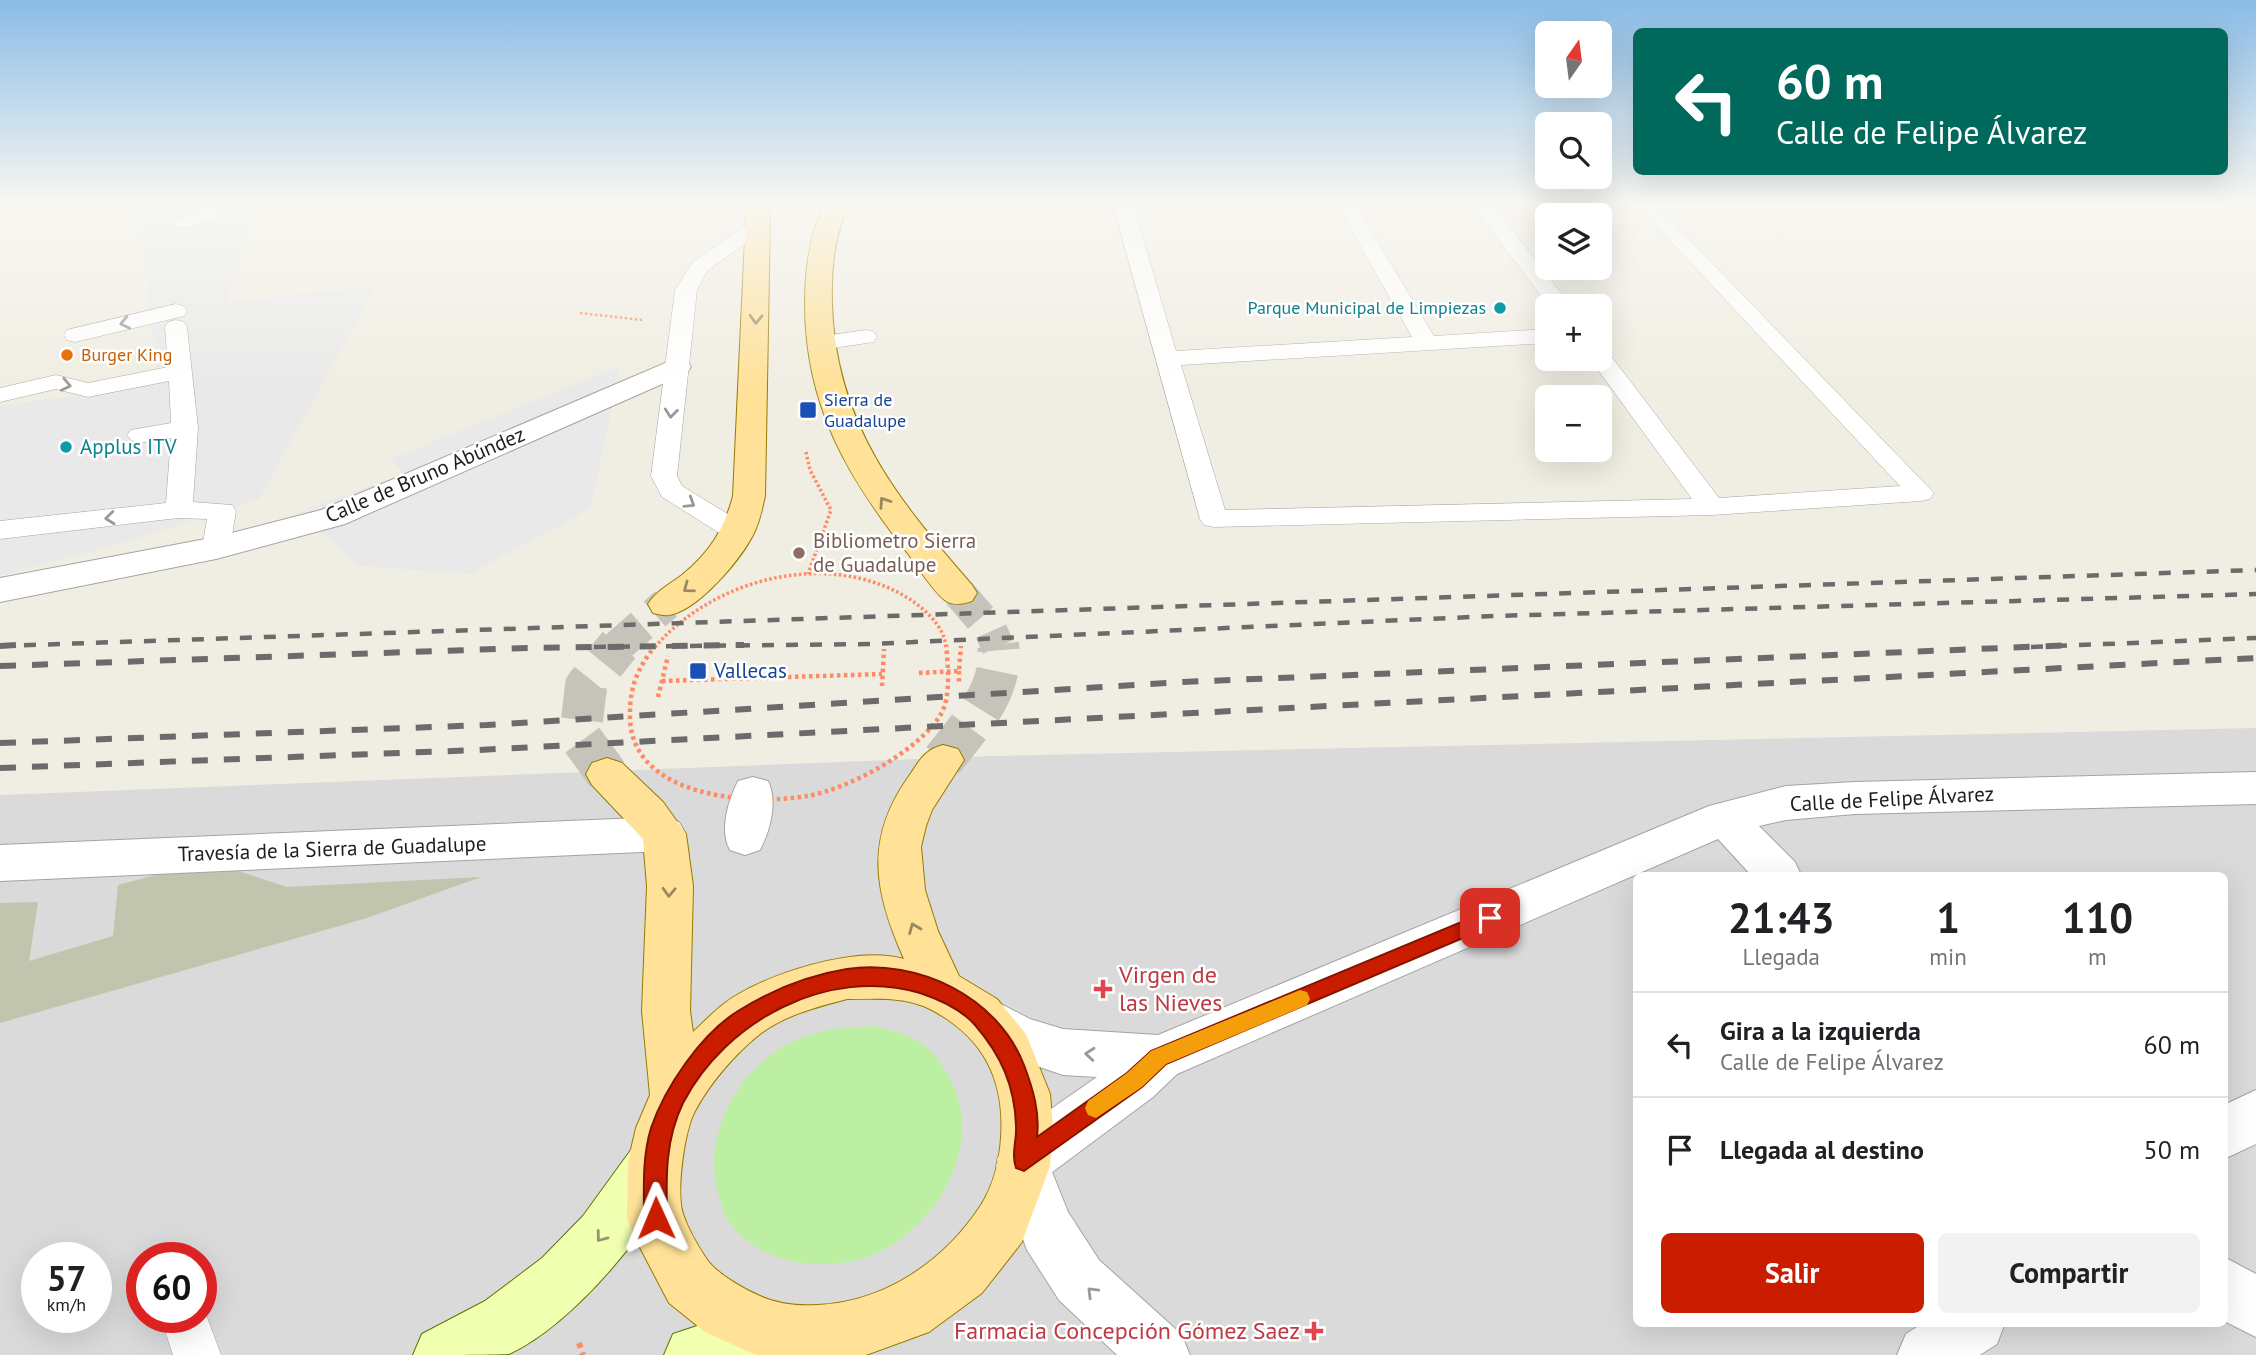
<!DOCTYPE html>
<html lang="es">
<head>
<meta charset="utf-8">
<style>
  body { margin:0; font-family:"PT Sans",sans-serif; background:#f2f2f2; color:#202124; height:100vh; display:flex; flex-direction:column; font-size:26px; white-space:nowrap }
  * { box-sizing:border-box; margin:0 }
  p { font-size:23px; color:#757577 }
  .icon { flex:none; width:38px; height:38px; fill:none; stroke:currentColor; stroke-width:2; stroke-linecap:round; stroke-linejoin:round }
  .map { position:relative; flex:1; overflow:hidden }
  .sheet { position:absolute; left:1633px; top:872px; width:595px; height:455px; display:flex; flex-direction:column; background:#fff; border-radius:10px; box-shadow:0 7px 28px #0002 }
  .sheet>* { flex:none }
  .banner { position:absolute; left:1633px; top:28px; width:595px; height:147px; border-radius:10px; box-shadow:0 7px 28px #0002; background:#00695c; color:#fff; overflow:hidden }
  .needle { width:46px; rotate:14deg }
  .buttons { position:absolute; left:1535px; top:21px; display:grid; gap:14px }
  .buttons a { display:grid; place-items:center; width:77px; height:77px; border-radius:10px; background:#fff; box-shadow:0 7px 28px #0002; font-size:35px }
  .speed { position:absolute; left:21px; top:1242px; display:flex; gap:14px; font-size:35px; font-weight:700; text-align:center }
  .speed>* { display:grid; place-content:center; width:91px; height:91px; border-radius:50%; background:#fff; box-shadow:0 7px 28px #0002; line-height:1 }
  .speed small { font-size:18px; font-weight:400 }
  .speed .limit { border:10px solid #d22; background:#fff; color:#111 }
  .pin { position:absolute; display:grid; place-items:center; width:60px; height:60px; color:#fff; margin:-30px; border-radius:14px; box-shadow:0 4px 10px #0006 }
  .me { position:absolute; width:77px; margin:-38px; rotate:359deg; stroke-linejoin:round; filter:drop-shadow(0 0 5px #0008) }
  .turn { display:flex; align-items:center; gap:24px; height:147px; padding:0 28px; font-size:32px }
  .turn .icon { width:91px; height:91px; stroke-width:2.5 }
  .turn b { display:block; font-size:49px; line-height:60px }
  .eta { display:flex; justify-content:space-evenly; align-items:center; height:119px; text-align:center }
  .eta b { font-size:42px; font-weight:700; line-height:49px }
  .cta { display:flex; gap:14px; margin-top:auto; padding:14px 28px }
  .cta a { flex:1; height:80px; border-radius:10px; background:#ca1d00; color:#fff; font-size:28px; font-weight:700; line-height:80px; text-align:center }
  .cta a+a { background:#f2f2f2; color:#202124 }
  ul { padding:0; list-style:none }
  li { display:flex; align-items:center; gap:21px; height:105px; padding:0 28px; border-top:2px solid #e0e0e0 }
  li div { flex:1 }
  li b { display:block; font-size:26px }
  li em { font-style:normal }
  .map>svg:first-child { display:block }
  .residential { fill:#dbdada; fill-rule:evenodd }
  .construction { fill:#c1c5ad }
  .grass { fill:#bdefa2 }
  .parking { fill:#e9e9e9 }
  .lines { fill:none; stroke-linecap:round; stroke-linejoin:round }
  .primary-tunnel-far1 { stroke:#c6c3bb; stroke-width:33; stroke-dasharray:33 17; stroke-linecap:butt }
  .primary-tunnel { stroke:#c6c3bb; stroke-width:42; stroke-dasharray:42 21; stroke-linecap:butt }
  .service-casing { stroke:#a4a4a4; stroke-width:1 }
  .pedestrian-casing { stroke:#a4a4a4; stroke-width:2 }
  .minor-casing { stroke:#a4a4a4; stroke-width:2 }
  .tertiary-casing { stroke:#a4a4a4; stroke-width:2 }
  .secondary-casing { stroke:#5a7800; stroke-width:2 }
  .primary-casing { stroke:#967a00; stroke-width:2 }
  .path-far3 { stroke:#ff8a63; stroke-width:2.5; stroke-dasharray:2.5 2.5; stroke-linecap:butt }
  .path-far2 { stroke:#ff8a63; stroke-width:3.5; stroke-dasharray:2.5 2.5; stroke-linecap:butt }
  .path-far1 { stroke:#ff8a63; stroke-width:4.5; stroke-dasharray:3.5 3.5; stroke-linecap:butt }
  .path { stroke:#ff8a63; stroke-width:6; stroke-dasharray:5 5; stroke-linecap:butt }
  .service { fill:#fff; fill-rule:evenodd }
  .pedestrian { fill:#fff; fill-rule:evenodd }
  .minor { fill:#fff; fill-rule:evenodd }
  .tertiary { fill:#fff; fill-rule:evenodd }
  .secondary { fill:#f0ffb0; fill-rule:evenodd }
  .primary { fill:#ffe197; fill-rule:evenodd }
  .rail-far1 { stroke:#6b6b6b; stroke-width:4.5; stroke-dasharray:12 12; stroke-linecap:butt }
  .rail { stroke:#6b6b6b; stroke-width:6; stroke-dasharray:16 16; stroke-linecap:butt }
  .oneway { stroke:#998960 }
  .oneway2 { stroke:#999 }
  .oneway3 { stroke:#91996e }
  .route { fill:#ca1d00; stroke:#831300; stroke-width:2 }
  .slow { fill:#f59e0b }
  .culture-dot { fill:#0f9aa8; stroke:#fff; stroke-width:2.5 }
  .food-dot { fill:#e8710a; stroke:#fff; stroke-width:2.5 }
  .transit-dot { fill:#1a4fb4; stroke:#fff; stroke-width:2.5 }
  .education-dot { fill:#8d6e63; stroke:#fff; stroke-width:2.5 }
  .health-dot { fill:#e0444e; stroke:#fff; stroke-width:2.5 }
  .labels { text-anchor:middle; stroke-width:5; stroke-linejoin:round; paint-order:stroke }
  .far-culture-label { font-size:18px; fill:#0d838f; stroke:#fff; text-anchor:end }
  .far-food-label { font-size:18px; fill:#c56008; stroke:#fff; text-anchor:start }
  .far-transit-label { font-size:18px; fill:#164399; stroke:#fff; text-anchor:start }
  .culture-label { font-size:21px; fill:#0d838f; stroke:#fff; text-anchor:start }
  .street-label { font-size:21px; fill:#1d1d1d; stroke:#fff }
  .education-label { font-size:21px; fill:#785e54; stroke:#fff; text-anchor:start }
  .transit-label { font-size:21px; fill:#164399; stroke:#fff; text-anchor:start }
  .near-health-label { font-size:24px; fill:#be3a42; stroke:#fff; text-anchor:start }
</style>
</head>
<body>
<div class="map">
<svg width="2256" height="1355" viewBox="0 0 2256 1355">
  <rect width="100%" height="100%" fill="#f0ede2"/>
  <path class="residential" d="M 2256,728 L 2256,1355 L 0,1355 L 0,795 L 993,756 ZM 1636,875 L 2224,875 L 2224,1323 L 1636,1323 ZM 37,1258 L 96,1258 L 96,1318 L 37,1318 ZM 142,1258 L 201,1258 L 201,1318 L 142,1318 Z"/>
  <path class="construction" d="M 208,861 L 287,887 L 481,877 L 367,918 L 0,1023 L 0,903 L 38,902 L 29,961 L 113,936 L 118,885 Z"/>
  <path class="grass" d="M 876,1026 C 888,1030 901,1032 912,1038 C 927,1045 940,1060 948,1075 C 987,1141 940,1224 875,1254 C 857,1262 833,1265 813,1264 C 779,1263 747,1248 727,1219 C 724,1214 722,1206 720,1200 C 698,1138 739,1063 799,1039 C 825,1028 849,1027 876,1026 Z"/>
  <g class="parking">
    <path d="M 0,201 L 80,201 L 0,216 Z"/>
    <path d="M 137,201 L 258,201 L 227,302 L 376,286 L 259,499 L 123,543 L 0,576 L 0,406 L 159,384 Z"/>
    <path d="M 620,366 L 591,508 L 470,574 L 359,566 L 299,512 L 404,474 L 391,459 Z"/>
  </g>
  <g class="lines">
    <g class="primary-tunnel-far1">
      <path d="M 959,593 L 990,629 L 998,647"/>
      <path d="M 617,647 L 666,604"/>
    </g>
    <g class="primary-tunnel">
      <path d="M 943,760 C 968,728 1005,689 998,645"/>
      <path d="M 607,774 L 580,737 L 586,686 L 619,645"/>
    </g>
    <g class="service-casing">
      <g id="service">
        <path d="M 216,201 L 236,201 C 226,215 193,231 176,227 L 173,223 L 176,219 Z"/>
        <path d="M 1112,201 L 1132,201 L 1176,351 L 1412,337 L 1335,201 L 1353,201 L 1434,336 L 1547,329 L 1547,343 L 1181,365 L 1225,510 L 1692,499 L 1590,359 L 1600,359 L 1600,350 L 1608,352 L 1719,498 L 1900,486 L 1633,201 L 1652,201 L 1934,493 L 1930,499 L 1921,501 L 1712,515 L 1214,527 L 1204,525 L 1200,519 Z"/>
        <path d="M 1477,201 L 1495,201 L 1502,217 L 1571,306 L 1549,306 L 1482,218 Z"/>
        <path d="M 757,220 L 764,222 L 767,226 L 764,230 L 707,271 L 697,290 L 677,476 L 682,486 L 749,527 L 753,533 L 749,539 L 739,542 L 729,539 L 662,497 L 651,476 L 675,290 L 692,263 L 750,222 Z"/>
        <path d="M 176,304 L 184,306 L 187,311 L 184,316 L 75,342 L 67,340 L 64,335 L 67,330 Z"/>
        <path d="M 176,320 L 184,322 L 187,327 L 198,428 L 193,502 L 232,505 L 236,511 L 230,548 L 226,554 L 216,557 L 206,554 L 202,548 L 207,519 L 178,518 L 0,539 L 0,521 L 166,503 L 171,438 L 140,443 L 131,440 L 127,435 L 131,430 L 171,423 L 169,381 L 88,397 L 56,389 L 0,402 L 0,388 L 56,375 L 88,383 L 168,367 L 165,327 L 168,322 Z"/>
        <path d="M 866,330 L 874,332 L 877,337 L 874,342 L 819,350 L 811,348 L 808,343 L 811,338 Z"/>
        <path d="M 201,1301 L 221,1355 L 173,1355 L 161,1318 L 201,1318 Z"/>
      </g>
    </g>
    <g class="pedestrian-casing">
      <path id="pedestrian" d="M 753,777 L 768,781 C 778,801 770,831 760,850 L 745,855 L 730,850 C 719,831 728,801 738,781 Z"/>
    </g>
    <g class="minor-casing">
      <g id="minor">
        <path d="M 677,358 L 687,361 L 691,367 L 687,373 L 345,524 L 216,559 L 0,602 L 0,578 L 216,537 L 321,510 Z"/>
        <path d="M 2256,772 L 2256,804 L 1855,814 L 1786,820 L 1759,826 L 1795,862 L 1801,875 L 1751,875 L 1718,839 L 1177,1074 L 1153,1097 L 1043,1179 L 1024,1186 L 1005,1179 L 997,1160 L 1005,1141 L 1097,1077 L 1063,1075 L 999,1053 L 966,1033 L 958,1017 L 966,1001 L 983,995 L 1030,1019 L 1063,1029 L 1158,1035 L 1709,806 L 1786,786 L 1855,782 Z"/>
        <path d="M 664,817 L 679,822 L 686,834 L 679,846 L 664,851 L 0,881 L 0,845 Z"/>
        <path d="M 2256,1090 L 2256,1144 L 2224,1159 L 2224,1105 Z"/>
        <path d="M 2224,1257 L 2256,1274 L 2256,1337 L 2224,1321 Z"/>
        <path d="M 1923,1323 L 2005,1323 L 1997,1344 L 1980,1355 L 1897,1355 L 1906,1334 Z"/>
      </g>
    </g>
    <g class="tertiary-casing">
      <path id="tertiary" d="M 1023,1139 L 1042,1147 L 1068,1212 L 1099,1260 L 1181,1334 L 1190,1355 L 1117,1355 L 1059,1300 L 1027,1250 L 996,1166 L 1004,1147 Z"/>
    </g>
    <g class="secondary-casing">
      <g id="secondary">
        <path d="M 655,1136 L 674,1143 L 682,1162 C 655,1226 573,1325 509,1354 C 495,1355 432,1355 413,1355 L 422,1334 L 485,1301 L 542,1258 L 583,1216 L 636,1143 Z"/>
        <path d="M 769,1302 L 790,1310 L 798,1331 L 790,1352 L 782,1355 L 664,1355 L 673,1334 Z"/>
      </g>
    </g>
    <g class="primary-casing">
      <g id="primary">
        <path d="M 740,201 L 763,201 L 770,216 L 765,496 C 762,509 760,521 754,533 C 742,558 698,611 669,615 C 664,616 659,614 653,613 L 648,604 C 656,591 670,584 682,575 C 709,553 724,530 733,496 L 746,216 Z"/>
        <path d="M 827,201 L 851,201 C 834,233 831,269 832,305 C 836,424 897,499 972,585 L 977,593 L 972,601 C 963,604 954,606 946,601 C 934,593 918,567 909,555 C 848,478 805,406 805,304 C 805,269 809,232 827,201 Z"/>
        <path d="M 943,745 L 958,749 L 964,760 L 932,810 L 926,826 L 921,847 L 925,890 L 938,931 L 959,976 L 997,999 L 1026,1034 L 1050,1094 L 1053,1129 L 1050,1166 L 1022,1242 L 982,1293 L 929,1332 L 866,1355 L 756,1355 L 705,1332 L 669,1303 L 635,1238 L 627,1218 L 628,1162 L 636,1128 L 650,1095 L 642,1011 L 647,886 L 643,839 L 592,785 L 586,774 L 592,763 L 607,758 L 622,763 L 663,802 L 686,834 L 693,886 L 690,1011 L 693,1032 C 704,1022 714,1011 725,1003 C 764,974 856,945 904,959 C 874,892 864,839 909,776 C 920,760 924,750 943,745 ZM 847,999 C 875,999 904,996 930,1009 C 953,1021 975,1039 987,1062 C 1009,1102 1005,1167 981,1205 C 944,1262 884,1302 817,1305 C 798,1306 777,1304 760,1296 C 744,1289 719,1275 708,1261 C 699,1248 688,1229 683,1214 C 676,1192 684,1132 695,1111 C 710,1083 735,1054 760,1034 C 785,1015 817,1007 847,999 Z"/>
      </g>
    </g>
    <path class="path-far3" d="M 580,313 L 642,320"/>
    <g class="path-far2">
      <path d="M 806,452 L 810,470 L 831,510 L 808,574"/>
      <path d="M 655,647 C 714,578 828,549 908,598 C 925,609 944,626 946,647"/>
    </g>
    <g class="path-far1">
      <path d="M 656,645 C 637,668 629,689 630,718 C 632,797 748,806 807,796 C 849,789 919,751 941,714 C 951,697 948,665 946,645"/>
      <path d="M 959,671 L 959,682"/>
      <path d="M 919,673 L 959,671 L 961,646"/>
      <path d="M 662,681 L 882,674"/>
      <path d="M 882,686 L 884,649"/>
      <path d="M 658,697 L 668,656"/>
    </g>
    <path class="path" d="M 579,1343 L 583,1355"/>
    <use href="#service" class="service"/>
    <use href="#pedestrian" class="pedestrian"/>
    <use href="#minor" class="minor"/>
    <use href="#tertiary" class="tertiary"/>
    <use href="#secondary" class="secondary"/>
    <use href="#primary" class="primary"/>
    <g class="rail-far1">
      <path d="M 0,646 L 2256,570"/>
      <path d="M 594,647 L 870,644 L 1494,616 L 2256,594"/>
      <path d="M 2031,647 L 2256,638"/>
    </g>
    <g class="rail">
      <path d="M 0,646 L 16,645"/>
      <path d="M 0,666 L 527,648 L 744,645"/>
      <path d="M 0,743 L 487,725 L 1183,682 L 2074,645"/>
      <path d="M 0,768 L 478,750 L 2256,658"/>
    </g>
  </g>
  <defs><path id="oneway-chevron" d="M-2-3.5L2.5 0L-2 3.5" fill="none" stroke-width="1.6" stroke-linecap="round" stroke-linejoin="round" transform="scale(1.75)"/></defs>
  <g class="oneway">
    <use href="#oneway-chevron" transform="translate(756 319) rotate(92)"/>
    <use href="#oneway-chevron" transform="translate(884 502) rotate(-124)"/>
    <use href="#oneway-chevron" transform="translate(688 588) rotate(143)"/>
    <use href="#oneway-chevron" transform="translate(669 892) rotate(92)"/>
    <use href="#oneway-chevron" transform="translate(914 928) rotate(-112)"/>
  </g>
  <g class="oneway2">
    <use href="#oneway-chevron" transform="translate(125 323) rotate(167)"/>
    <use href="#oneway-chevron" transform="translate(66 385) rotate(12)"/>
    <use href="#oneway-chevron" transform="translate(671 413) rotate(96)"/>
    <use href="#oneway-chevron" transform="translate(690 503) rotate(32)"/>
    <use href="#oneway-chevron" transform="translate(110 518) rotate(174)"/>
    <use href="#oneway-chevron" transform="translate(1090 1054) rotate(-175)"/>
    <use href="#oneway-chevron" transform="translate(1092 1292) rotate(-135)"/>
  </g>
  <use class="oneway3" href="#oneway-chevron" transform="translate(601 1237) rotate(127)"/>
  <linearGradient id="sky" x2="0" y2="1"><stop stop-color="#8abce6"/><stop offset="0.52" stop-color="#f8f7f2"/><stop offset="1" stop-color="#f8f7f2" stop-opacity="0"/></linearGradient>
  <rect width="2256" height="390" fill="url(#sky)"/>
  <path class="route" d="M 1490,910 L 1496,913 L 1499,918 L 1496,924 L 1166,1064 L 1142,1087 L 1024,1171 L 1016,1168 C 1011,1154 1017,1140 1016,1126 C 1015,1086 1001,1055 975,1025 C 962,1010 938,999 920,993 C 829,966 726,1020 683,1103 C 665,1140 666,1178 667,1218 L 664,1226 L 656,1229 L 647,1226 L 644,1218 C 644,1188 642,1158 651,1128 C 665,1087 701,1034 738,1011 C 770,991 809,975 847,969 C 918,959 997,996 1024,1065 C 1033,1089 1040,1112 1037,1137 L 1127,1073 L 1151,1051 Z"/>
  <path class="slow" d="M 1300,990 L 1307,992 L 1310,999 L 1307,1005 L 1166,1064 L 1142,1087 L 1096,1118 L 1088,1115 L 1085,1108 L 1088,1101 L 1127,1073 L 1151,1051 Z"/>
  <g class="culture-dot">
    <circle cx="1500" cy="308" r="7"/>
    <circle cx="66" cy="447" r="7"/>
  </g>
  <circle class="food-dot" cx="67" cy="355" r="7"/>
  <g class="transit-dot">
    <rect x="799" y="401" width="18" height="18" rx="3.5"/>
    <rect x="689" y="662" width="18" height="18" rx="3.5"/>
  </g>
  <circle class="education-dot" cx="799" cy="553" r="7"/>
  <g class="health-dot">
    <path d="M1099.5 978.5h7v7h7v7h-7v7h-7v-7h-7v-7h7z"/>
    <path d="M1310.5 1320.5h7v7h7v7h-7v7h-7v-7h-7v-7h7z"/>
  </g>
  <g class="labels">
    <g class="far-culture-label">
      <text x="1486" y="314">Parque Municipal de Limpiezas</text>
    </g>
    <g class="far-food-label">
      <text x="81" y="361">Burger King</text>
    </g>
    <g class="far-transit-label">
      <text x="824" y="406">Sierra de<tspan x="824" dy="21">Guadalupe</tspan></text>
    </g>
    <g class="culture-label">
      <text x="80" y="454">Applus ITV</text>
    </g>
    <g class="street-label">
      <text transform="translate(425 475) rotate(-23)" y="7">Calle de Bruno Abúndez</text>
      <text transform="translate(1892 799) rotate(-3)" y="7">Calle de Felipe Álvarez</text>
      <text transform="translate(332 849) rotate(-2)" y="7">Travesía de la Sierra de Guadalupe</text>
    </g>
    <g class="education-label">
      <text x="813" y="548">Bibliometro Sierra<tspan x="813" dy="24">de Guadalupe</tspan></text>
    </g>
    <g class="transit-label">
      <text x="714" y="678">Vallecas</text>
    </g>
    <g class="near-health-label">
      <text x="1119" y="983">Virgen de<tspan x="1119" dy="28">las Nieves</tspan></text>
      <text x="1300" y="1339" text-anchor="end">Farmacia Concepción Gómez Saez</text>
    </g>
  </g>
</svg>
<div class="buttons">
<a><svg class="needle" viewBox="-14 -14 28 28"><path d="M0-13l5 13h-10z" fill="#e53935"/><path d="M0 13l5-13h-10z" fill="#757577"/></svg></a>
<a><svg class="icon" aria-label="search" viewBox="0 0 24 24"><circle cx="10" cy="10" r="6"/><path d="M15 15l6 6"/></svg></a>
<a><svg class="icon" aria-label="layers" viewBox="0 0 24 24"><path d="M12 4l9 5-9 5-9-5zM3 14l9 5 9-5"/></svg></a>
<a>+</a>
<a>−</a>
</div>
<div class="speed"><div>57<small>km/h</small></div><div class="limit">60</div></div>
<div class="pin" style="left:1490px;top:918px;background:#d93025"><svg class="icon" aria-label="arrive" viewBox="0 0 24 24"><path d="M6 21V4h12l-3 4 3 4H6"/></svg></div>
<svg class="me" style="left:656px;top:1218px" viewBox="-20 -20 40 40"><path d="M0-17L14 15 0 8-14 15z" fill="#ca1d00" stroke="#fff" stroke-width="4"/></svg>
<div class="banner">
<div class="turn"><svg class="icon" aria-label="left" viewBox="0 0 24 24"><path d="M17 20v-9H6M10 6l-5 5 5 5"/></svg><div><b>60 m</b>Calle de Felipe Álvarez</div></div>
</div>
<section class="sheet">
<div class="eta">
<div><b>21:43</b><p>Llegada</p></div>
<div><b>1</b><p>min</p></div>
<div><b>110</b><p>m</p></div>
</div>
<ul>
<li><svg class="icon" aria-label="left" viewBox="0 0 24 24"><path d="M17 20v-9H6M10 6l-5 5 5 5"/></svg><div><b>Gira a la izquierda</b><p>Calle de Felipe Álvarez</p></div><em>60 m</em></li>
<li><svg class="icon" aria-label="arrive" viewBox="0 0 24 24"><path d="M6 21V4h12l-3 4 3 4H6"/></svg><div><b>Llegada al destino</b></div><em>50 m</em></li>
</ul>
<div class="cta"><a>Salir</a><a>Compartir</a></div>
</section>
</div>
</body>
</html>
